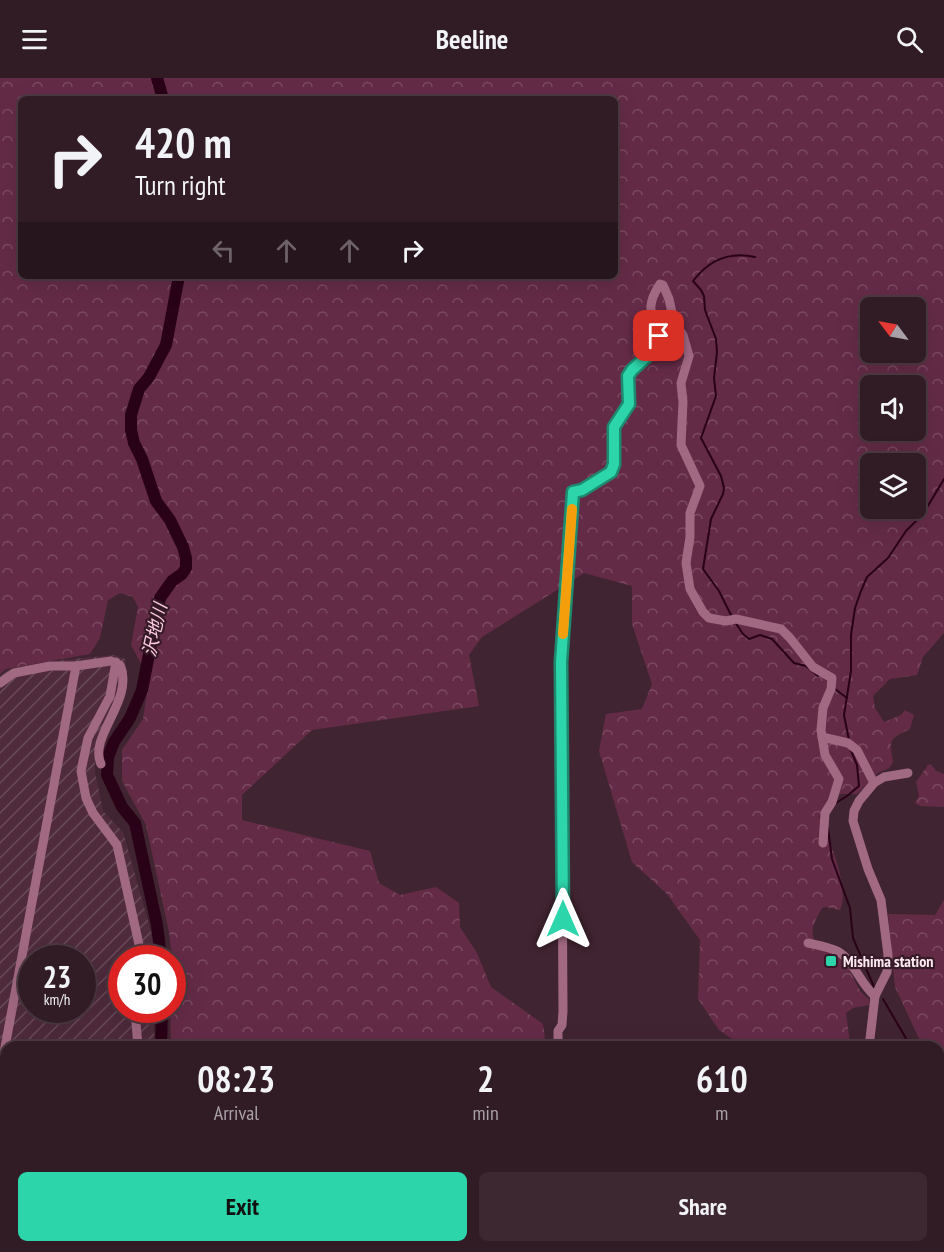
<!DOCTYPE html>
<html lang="en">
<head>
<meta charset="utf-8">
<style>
  body { margin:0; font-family:"PT Sans Narrow","Noto Sans JP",sans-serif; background:#3d2832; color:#f1f3f6; height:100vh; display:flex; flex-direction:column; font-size:22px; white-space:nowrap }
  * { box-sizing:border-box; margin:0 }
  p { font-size:20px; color:#a8a1a7 }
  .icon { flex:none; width:33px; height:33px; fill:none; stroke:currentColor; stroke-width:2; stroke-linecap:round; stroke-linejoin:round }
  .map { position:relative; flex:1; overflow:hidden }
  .details { position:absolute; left:0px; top:963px; width:945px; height:212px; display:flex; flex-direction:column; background:#311b25; border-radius:18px 18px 0 0; box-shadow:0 6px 24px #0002,0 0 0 2px #4c3942 }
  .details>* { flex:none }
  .guide { position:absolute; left:18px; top:18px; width:600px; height:183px; border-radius:9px; box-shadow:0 6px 24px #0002,0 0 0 2px #4c3942; background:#311b25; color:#f1f3f6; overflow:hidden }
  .needle { width:39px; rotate:302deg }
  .buttons { position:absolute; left:860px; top:219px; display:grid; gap:12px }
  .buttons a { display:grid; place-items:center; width:66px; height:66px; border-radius:9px; background:#311b25; box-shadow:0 6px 24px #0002,0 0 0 2px #4c3942; font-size:30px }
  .speed { position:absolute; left:18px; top:867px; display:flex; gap:12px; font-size:30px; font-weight:700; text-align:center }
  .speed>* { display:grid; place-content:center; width:78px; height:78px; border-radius:50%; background:#311b25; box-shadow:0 6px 24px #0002,0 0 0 2px #4c3942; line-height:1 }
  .speed small { font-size:15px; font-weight:400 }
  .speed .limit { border:9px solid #d22; background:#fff; color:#111 }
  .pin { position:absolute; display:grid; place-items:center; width:51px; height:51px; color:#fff; margin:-26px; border-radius:12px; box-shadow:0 3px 9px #0006 }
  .me { position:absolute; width:66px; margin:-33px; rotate:0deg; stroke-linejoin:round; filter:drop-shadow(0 0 4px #0008) }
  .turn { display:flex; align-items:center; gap:21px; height:126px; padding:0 18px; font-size:27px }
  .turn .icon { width:78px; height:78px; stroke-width:2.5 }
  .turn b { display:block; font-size:42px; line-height:51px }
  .lanes { display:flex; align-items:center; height:57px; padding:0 18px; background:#0003; justify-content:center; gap:30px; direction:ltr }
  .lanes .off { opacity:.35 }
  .eta { display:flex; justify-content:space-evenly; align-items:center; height:102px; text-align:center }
  .eta b { font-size:36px; font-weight:700; line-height:42px }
  .action { display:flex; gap:12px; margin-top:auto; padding:12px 18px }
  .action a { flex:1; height:69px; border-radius:9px; background:#2dd5ab; color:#111; font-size:24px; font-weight:700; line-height:69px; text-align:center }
  .action a+a { background:#3d2832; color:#f1f3f6 }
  header { display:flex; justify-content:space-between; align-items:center; height:78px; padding:0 18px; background:#311b25; font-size:27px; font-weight:700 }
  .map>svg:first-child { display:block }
  .industrial { fill:url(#industrial-furrows); fill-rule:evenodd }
  .forest { fill:url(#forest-crowns); fill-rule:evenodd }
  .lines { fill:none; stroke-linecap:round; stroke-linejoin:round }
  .stream { stroke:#2a0218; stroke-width:2 }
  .river { stroke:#2a0218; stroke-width:12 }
  .minor { stroke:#a26983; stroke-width:9 }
  .route-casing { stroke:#1d8a6f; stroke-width:15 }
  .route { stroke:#2dd5ab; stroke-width:10 }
  .slow { stroke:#f59e0b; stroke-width:10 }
  .poi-dot { fill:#2dd5ab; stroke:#361a27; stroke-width:2 }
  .labels { text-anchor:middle; stroke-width:4.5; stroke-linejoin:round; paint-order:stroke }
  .poi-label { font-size:16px; font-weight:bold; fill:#fde9f1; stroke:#361a27; text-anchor:start }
  .water-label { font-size:18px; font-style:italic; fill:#fdcde1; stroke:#361a27 }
</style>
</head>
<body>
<header><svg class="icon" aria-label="menu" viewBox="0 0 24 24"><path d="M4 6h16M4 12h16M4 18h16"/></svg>Beeline<svg class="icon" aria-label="search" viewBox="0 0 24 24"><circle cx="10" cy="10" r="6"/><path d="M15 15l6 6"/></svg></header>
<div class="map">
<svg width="944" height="1174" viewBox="0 0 944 1174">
  <defs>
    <pattern id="industrial-furrows" width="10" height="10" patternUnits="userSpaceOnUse" patternTransform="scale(1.5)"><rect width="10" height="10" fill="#4f2b3c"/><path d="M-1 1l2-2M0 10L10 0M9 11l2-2" fill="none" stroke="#694a59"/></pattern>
    <pattern id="forest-crowns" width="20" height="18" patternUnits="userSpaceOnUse" patternTransform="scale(1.5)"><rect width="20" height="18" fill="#642b47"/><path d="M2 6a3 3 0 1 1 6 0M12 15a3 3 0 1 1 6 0" fill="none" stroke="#7b4a62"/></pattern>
  </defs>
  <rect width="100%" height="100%" fill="#412431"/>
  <path class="industrial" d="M 115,577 L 125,581 L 127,594 L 123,619 L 95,673 L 95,694 L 103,733 L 123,754 L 152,857 L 156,880 L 122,880 L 122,932 L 153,932 L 155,969 L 6,969 L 6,1168 L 72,1169 L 72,1174 L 0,1174 L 0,598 L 9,592 L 63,582 ZM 32,880 L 82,880 L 82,932 L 32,932 Z"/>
  <g class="forest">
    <path d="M 0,0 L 944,0 L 944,555 L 923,579 L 917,597 L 890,601 L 873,618 L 875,630 L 884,644 L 901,637 L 905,632 L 914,637 L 910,651 C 889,661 889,661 893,684 L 889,690 L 878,695 L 857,716 L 832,716 L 819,739 C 829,760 850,810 840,832 L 826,829 L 822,830 C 812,849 808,853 820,872 C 857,879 848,907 869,921 L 869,927 L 853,930 L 846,935 L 850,965 L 855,969 L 744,969 L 719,952 L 698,921 L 700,862 L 667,816 L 632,784 L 599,673 L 606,636 L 642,631 L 652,606 L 632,546 L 632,508 L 584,495 L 482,559 L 469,577 L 479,628 L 312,652 L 242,717 L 242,742 L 370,773 L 379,805 L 400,817 L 436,809 L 459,825 L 460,849 L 477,875 L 491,909 L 543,946 L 546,969 L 171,969 L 170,932 L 172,932 L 172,880 L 169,854 L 146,747 L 122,703 L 122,672 L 143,641 L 149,600 L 131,567 L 138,529 L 133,519 L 120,515 L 108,522 L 100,560 L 90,576 L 6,591 L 0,596 ZM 21,21 L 615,21 L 615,198 L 21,198 ZM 870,230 L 915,230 L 915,274 L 870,274 ZM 870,308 L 915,308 L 915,352 L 870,352 ZM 870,386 L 915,386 L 915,430 L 870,430 Z"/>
    <path d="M 931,686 L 936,693 L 944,696 L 944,729 L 921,728 L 915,725 L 919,718 L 916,704 L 928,687 Z"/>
    <path d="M 944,822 L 944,982 L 939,979 L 939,969 L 927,969 L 921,965 L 895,909 L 888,836 L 935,837 Z"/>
    <path d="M 939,1079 L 944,1082 L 944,1166 L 939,1165 Z"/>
    <path d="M 92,1168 L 340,1168 L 340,1169 L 338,1174 L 89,1174 Z"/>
    <path d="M 804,1168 L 812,1174 L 606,1174 L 605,1169 Z"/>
  </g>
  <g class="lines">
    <g class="stream">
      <path d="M 732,539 L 719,513 L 703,491 L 711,441 L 723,416 L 724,410 L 721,398 L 701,360 L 716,318 L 714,300 L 717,274 L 716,261 L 705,232 L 704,218 L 701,212 L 693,203 C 709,182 729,173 755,179"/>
      <path d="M 735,544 L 743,556 L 749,561 L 760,557 L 772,561 L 794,585 L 806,588 L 818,598"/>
      <path d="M 835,611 L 847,620"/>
      <path d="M 849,662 L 844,637 L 851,593 L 851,557 L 855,530 L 861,513 L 867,499 L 888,480 L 906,453 L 923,436 L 944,401"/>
      <path d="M 836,725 L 847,718 L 859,708 L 857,687 L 850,670"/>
      <path d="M 828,750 L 832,781 L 850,830 L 853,860 L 874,909"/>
      <path d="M 883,921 L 911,969"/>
      <path d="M 939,1008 L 944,1015"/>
    </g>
    <g class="river">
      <path d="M 157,0 L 163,21"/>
      <path d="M 161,880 L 157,847 L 135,745 L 122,729 L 107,697 L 108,679 L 114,664 L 130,640 L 142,612 L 160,520 L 172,503 L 182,496 L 186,490 L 186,480 L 183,469 L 170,442 L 156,423 L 142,381 L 134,365 L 131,352 L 131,337 L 139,311 L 149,299 L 166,267 L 179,198"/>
      <path d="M 161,969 L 162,932"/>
      <path d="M 77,1174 L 78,1168"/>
    </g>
    <g class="minor">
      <path d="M 116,584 L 110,618 L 88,660 L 81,693 L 86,720 L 93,735 L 117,767 L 142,880"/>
      <path d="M 0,605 L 14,595 L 50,588 L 76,588 L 111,583 L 120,587 C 135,622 88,658 101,686"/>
      <path d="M 822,659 L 848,665 L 857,672 L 874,705"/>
      <path d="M 808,865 C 817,867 829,869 837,873 C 854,882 860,906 875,918"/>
      <path d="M 135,932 L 138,969"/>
      <path d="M 558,969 L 558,953 L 562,947 L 563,933 L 561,584 L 573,414 C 586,412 607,402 613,390 L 614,349 L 630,323 L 628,299 L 632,293 L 656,270 L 659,261 C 654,237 643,232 660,206 L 663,207 L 669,221 L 674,244 L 683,257 L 689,278 L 681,305 L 683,324 L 681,367 L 700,408 L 690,435 L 690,459 L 686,485 L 690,511 L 703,534 L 709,540 L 726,543 L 736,541 L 781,551 L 790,560 L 813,589 L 832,600 L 831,611 L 823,630 L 821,652 L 825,677 L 839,701 L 832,724 L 825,735 L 823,765"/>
      <path d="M 869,969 L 875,918 L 887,894 L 888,877 L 881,822 L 868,791 L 853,743 L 854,733 L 859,723 L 874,705 L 884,699 L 908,695"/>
      <path d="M 0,996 L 76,588"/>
      <path d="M 939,1053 L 944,1057"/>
      <path d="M 0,1156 L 6,1157"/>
      <path d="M 590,1168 L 591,1174"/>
      <path d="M 808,1168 C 817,1174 824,1173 834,1168"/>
      <path d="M 850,1168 L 861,1174"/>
      <path d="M 935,1168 L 942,1174"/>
      <path d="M 903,1174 L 915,1168"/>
    </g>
  </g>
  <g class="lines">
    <g class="route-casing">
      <path id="route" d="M 563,841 L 561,584 L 573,414 L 582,412 L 611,394 L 614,386 L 614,349 L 629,326 L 628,298 L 632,292 L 656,270 L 659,258"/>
    </g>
    <use href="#route" class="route"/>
    <path class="slow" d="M 563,556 L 572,431"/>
  </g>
  <rect class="poi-dot" x="825" y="877" width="12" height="12" rx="3"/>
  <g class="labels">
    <g class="poi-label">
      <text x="843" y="889">Mishima station</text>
    </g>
    <g class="water-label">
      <text transform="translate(155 552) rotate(-77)" y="6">沢地川</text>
    </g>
  </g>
</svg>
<div class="buttons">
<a><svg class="needle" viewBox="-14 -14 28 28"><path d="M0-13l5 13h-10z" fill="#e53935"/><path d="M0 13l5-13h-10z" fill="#a8a1a7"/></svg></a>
<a><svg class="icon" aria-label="sound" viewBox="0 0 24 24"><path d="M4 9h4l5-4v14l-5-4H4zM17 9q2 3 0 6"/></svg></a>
<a><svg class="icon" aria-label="layers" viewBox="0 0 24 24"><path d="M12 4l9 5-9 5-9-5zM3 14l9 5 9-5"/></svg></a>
</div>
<div class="speed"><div>23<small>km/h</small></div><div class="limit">30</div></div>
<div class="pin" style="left:659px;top:258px;background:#d93025"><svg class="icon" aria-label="arrive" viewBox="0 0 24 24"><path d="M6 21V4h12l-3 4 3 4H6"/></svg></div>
<svg class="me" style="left:563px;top:841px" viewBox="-20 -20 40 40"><path d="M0-17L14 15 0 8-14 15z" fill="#2dd5ab" stroke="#fff" stroke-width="4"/></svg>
<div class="guide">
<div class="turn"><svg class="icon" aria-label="right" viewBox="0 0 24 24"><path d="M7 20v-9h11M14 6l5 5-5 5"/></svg><div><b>420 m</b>Turn right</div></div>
<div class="lanes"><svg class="icon off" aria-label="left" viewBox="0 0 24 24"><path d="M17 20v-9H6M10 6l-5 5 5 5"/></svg><svg class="icon off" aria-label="ahead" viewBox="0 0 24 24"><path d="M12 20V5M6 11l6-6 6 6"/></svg><svg class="icon off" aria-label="ahead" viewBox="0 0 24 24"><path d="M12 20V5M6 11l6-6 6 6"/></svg><svg class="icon" aria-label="right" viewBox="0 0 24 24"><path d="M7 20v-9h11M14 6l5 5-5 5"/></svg></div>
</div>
<section class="details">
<div class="eta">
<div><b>08:23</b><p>Arrival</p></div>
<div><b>2</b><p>min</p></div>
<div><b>610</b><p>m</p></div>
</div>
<div class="action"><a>Exit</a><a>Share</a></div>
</section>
</div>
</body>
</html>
